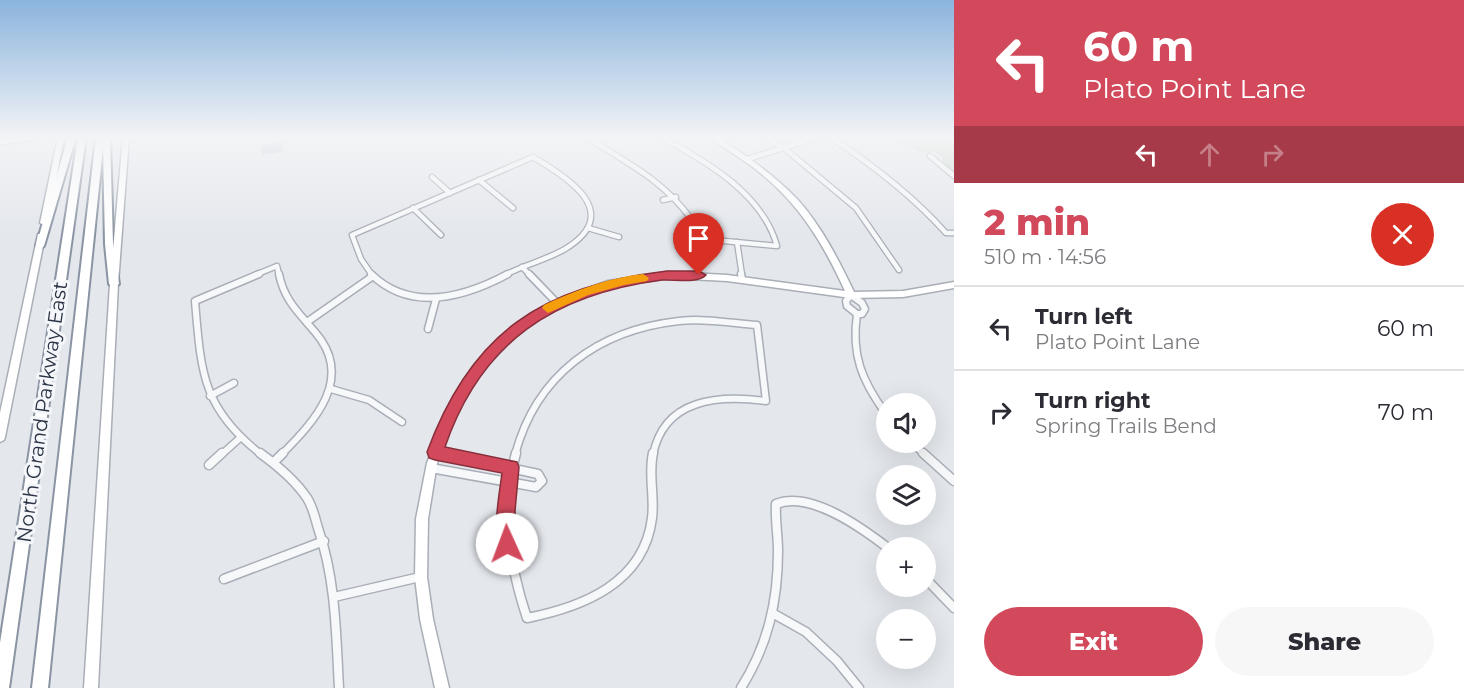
<!DOCTYPE html>
<html lang="en">
<head>
<meta charset="utf-8">
<style>
  body { margin:0; font-family:Montserrat,sans-serif; background:#f7f7f7; color:#2b2b33; height:100vh; display:flex; flex-direction:column; font-size:22px; white-space:nowrap }
  * { box-sizing:border-box; margin:0 }
  p { font-size:20px; color:#7c7c81 }
  .icon { flex:none; width:33px; height:33px; fill:none; stroke:currentColor; stroke-width:2; stroke-linecap:round; stroke-linejoin:round }
  .map { position:relative; flex:1; overflow:hidden }
  .drawer { display:flex; flex-direction:column; background:#fff; width:510px }
  .drawer>* { flex:none }
  .banner { background:#d1495b; color:#fff; overflow:hidden }
  .fabs { position:absolute; left:876px; top:393px; display:grid; gap:12px }
  .fabs a { display:grid; place-items:center; width:60px; height:60px; border-radius:50%; background:#fff; box-shadow:0 6px 24px #0002; font-size:30px }
  .pin { position:absolute; display:grid; place-items:center; width:51px; height:51px; color:#fff; margin:-62px -26px; border-radius:50% 50% 50% 0; rotate:-45deg; box-shadow:0 0 6px #0007 }
  .pin .icon { rotate:45deg }
  .me { position:absolute; width:66px; margin:-33px; rotate:358deg; stroke-linejoin:round; filter:drop-shadow(0 0 4px #0008) }
  .turn { display:flex; align-items:center; gap:21px; height:126px; padding:0 30px; font-size:27px }
  .turn .icon { width:78px; height:78px; stroke-width:2.5 }
  .turn b { display:block; font-size:42px; line-height:51px }
  .lanes { display:flex; align-items:center; height:57px; padding:0 30px; background:#0003; justify-content:center; gap:30px; direction:ltr }
  .lanes .off { opacity:.35 }
  .round { display:grid; place-items:center; flex:none; width:63px; height:63px; border-radius:32px; background:#f7f7f7 }
  .headline { display:flex; align-items:center; justify-content:space-between; height:102px; padding:0 30px }
  h1 { font-size:36px; font-weight:800; line-height:45px; color:#d1495b }
  .button { display:flex; gap:12px; margin-top:auto; padding:12px 30px }
  .button a { flex:1; height:69px; border-radius:36px; background:#d1495b; color:#fff; font-size:24px; font-weight:800; line-height:69px; text-align:center }
  .button a+a { background:#f7f7f7; color:#2b2b33 }
  ul { padding:0; list-style:none }
  li { display:flex; align-items:center; gap:18px; height:84px; padding:0 30px; border-top:2px solid #e1e1e2 }
  li div { flex:1 }
  li b { display:block; font-size:22px }
  li em { font-style:normal }
  main { display:flex; flex:1; min-height:0 }
  .map>svg:first-child { display:block }
  .green { fill:#c9d6c5 }
  .building { fill:#bbc0ca }
  .lines { fill:none; stroke-linecap:round; stroke-linejoin:round }
  .street-far2-casing { stroke:#a9aeb7; stroke-width:7 }
  .street-far1-casing { stroke:#a9aeb7; stroke-width:9 }
  .street-casing { stroke:#a9aeb7; stroke-width:11 }
  .secondary-casing { stroke:#a9aeb7; stroke-width:3 }
  .highway-casing { stroke:#8b94a3; stroke-width:4 }
  .street-far2 { stroke:#f7f8fa; stroke-width:4.5 }
  .street-far1 { stroke:#f7f8fa; stroke-width:6 }
  .street { stroke:#f7f8fa; stroke-width:8 }
  .secondary { fill:#fff; fill-rule:evenodd }
  .highway { fill:#fff; fill-rule:evenodd }
  .route { fill:#d1495b; stroke:#882f3b; stroke-width:1.5 }
  .slow { fill:#f59e0b }
  .labels { text-anchor:middle; stroke-width:6; stroke-linejoin:round; paint-order:stroke }
  .street-label { font-size:20px; fill:#2b3445; stroke:#f4f6f9 }
</style>
</head>
<body>
<main>
<div class="map">
<svg width="954" height="688" viewBox="0 0 954 688">
  <rect width="100%" height="100%" fill="#e4e7ec"/>
  <path class="green" d="M 909,137 L 954,137 L 954,172 L 943,163 L 942,157 L 934,152 L 921,152 L 897,142 L 896,139 Z"/>
  <path class="building" d="M 282,141 L 284,149 L 281,152 L 262,155 L 261,146 Z"/>
  <g class="lines">
    <g class="street-far2-casing">
      <g id="street-far2">
        <path d="M 585,137 C 631,164 675,187 702,236 L 714,240 L 777,246 C 763,194 706,161 661,137"/>
        <path d="M 765,137 L 784,148 L 856,208 L 899,270"/>
        <path d="M 830,137 C 873,165 912,195 946,233 L 954,233"/>
        <path d="M 930,156 L 954,176"/>
        <path d="M 748,159 L 817,137"/>
        <path d="M 432,177 L 450,193"/>
        <path d="M 479,180 L 513,208"/>
        <path d="M 663,200 L 676,197"/>
        <path d="M 413,208 L 441,235"/>
        <path d="M 588,228 L 619,237"/>
        <path d="M 737,242 L 742,275"/>
        <path d="M 522,267 L 530,275"/>
        <path d="M 255,275 L 277,266 L 279,275"/>
        <path d="M 372,275 L 361,259 L 352,235 L 533,157 C 569,178 624,213 565,249 C 546,260 524,265 505,275"/>
      </g>
    </g>
    <g class="street-far1-casing">
      <g id="street-far1">
        <path d="M 259,274 L 195,301 C 201,372 202,409 262,455"/>
        <path d="M 279,274 C 284,300 299,313 315,332 C 355,378 315,421 281,455"/>
        <path d="M 371,274 C 411,313 465,297 508,274"/>
        <path d="M 529,274 L 557,303"/>
        <path d="M 741,274 L 742,279"/>
        <path d="M 851,295 L 862,303 L 865,309 L 862,314 L 857,314 L 847,306 L 846,301 Z"/>
        <path d="M 857,314 C 851,355 862,381 886,414"/>
        <path d="M 307,322 L 373,276"/>
        <path d="M 428,329 L 436,299"/>
        <path d="M 331,389 L 369,400 L 402,422"/>
        <path d="M 210,396 L 234,383"/>
        <path d="M 911,442 L 925,455"/>
        <path d="M 435,452 L 448,455"/>
        <path d="M 221,455 L 240,438"/>
        <path d="M 515,455 C 536,375 598,330 679,321 C 704,318 731,323 757,325 L 766,401 C 719,395 664,398 653,455"/>
      </g>
    </g>
    <g class="street-casing">
      <g id="street">
        <path d="M 260,453 C 278,466 295,480 307,498 C 313,507 315,518 318,528 C 336,580 336,634 339,688"/>
        <path d="M 516,453 C 501,509 509,564 527,618 C 583,607 644,583 652,518 C 655,496 648,476 653,453"/>
        <path d="M 923,453 L 954,481"/>
        <path d="M 274,462 L 283,453"/>
        <path d="M 209,465 L 222,453"/>
        <path d="M 431,468 L 536,487 L 542,481 L 538,474 L 441,453"/>
        <path d="M 224,579 L 324,541"/>
        <path d="M 926,579 L 954,608"/>
        <path d="M 334,597 L 420,577"/>
        <path d="M 774,614 L 806,632 L 837,661 L 859,688"/>
        <path d="M 741,688 C 768,645 778,601 778,551 C 778,535 775,520 776,504 C 810,490 862,528 888,548"/>
      </g>
    </g>
    <g class="secondary-casing">
      <g id="secondary">
        <path d="M 24,137 L 37,137 L 34,139 L 0,145 L 0,141 Z"/>
        <path d="M 58,137 L 64,137 L 48,223 L 44,225 L 40,223 Z"/>
        <path d="M 123,137 L 129,137 L 118,284 L 98,688 L 84,688 L 110,284 Z"/>
        <path d="M 710,137 L 717,137 C 746,155 774,175 798,200 C 822,227 838,259 854,292 L 903,291 L 954,282 L 954,288 L 903,297 L 851,298 L 727,281 L 670,278 L 612,286 L 562,304 L 518,333 L 482,371 L 455,415 L 437,463 L 428,519 L 427,577 L 433,619 L 449,688 L 435,688 L 420,619 L 415,577 L 416,519 L 427,463 L 448,410 L 475,366 L 512,328 L 556,300 L 608,281 L 670,272 L 727,275 L 845,291 C 824,245 800,204 759,172 C 744,159 725,150 710,137 Z"/>
        <path d="M 38,234 L 41,234 L 45,236 L 5,437 L 4,440 L 0,442 L 0,413 Z"/>
      </g>
    </g>
    <g class="highway-casing">
      <g id="highway">
        <path d="M 68,137 L 76,137 L 44,246 L 40,249 L 36,246 Z"/>
        <path d="M 78,137 L 86,137 L 9,688 L 0,688 L 0,643 Z"/>
        <path d="M 96,137 L 110,137 L 113,244 L 119,284 L 114,287 L 109,284 L 105,244 L 103,147 L 48,688 L 32,688 Z"/>
      </g>
    </g>
    <use href="#street-far2" class="street-far2"/>
    <use href="#street-far1" class="street-far1"/>
    <use href="#street" class="street"/>
    <use href="#secondary" class="secondary"/>
    <use href="#highway" class="highway"/>
  </g>
  <linearGradient id="sky" x2="0" y2="1"><stop stop-color="#8bb4dd"/><stop offset="0.59" stop-color="#f3f4f6"/><stop offset="1" stop-color="#f3f4f6" stop-opacity="0"/></linearGradient>
  <rect width="954" height="233" fill="url(#sky)"/>
  <path class="route" d="M 667,271 L 699,271 L 706,275 C 698,284 674,279 662,280 C 554,294 481,342 445,447 L 517,462 L 519,467 L 515,511 L 516,544 L 514,551 L 507,553 L 501,551 C 492,528 499,497 502,473 L 435,460 L 429,458 L 427,452 C 471,332 542,286 667,271 Z"/>
  <path class="slow" d="M 643,274 L 649,278 L 647,281 L 624,285 L 588,295 L 548,313 L 542,308 L 544,305 C 576,290 608,278 643,274 Z"/>
  <g class="labels">
    <g class="street-label">
      <text transform="translate(42 412) rotate(-82)" y="7">North Grand Parkway East</text>
    </g>
  </g>
</svg>
<div class="fabs">
<a><svg class="icon" aria-label="sound" viewBox="0 0 24 24"><path d="M4 9h4l5-4v14l-5-4H4zM17 9q2 3 0 6"/></svg></a>
<a><svg class="icon" aria-label="layers" viewBox="0 0 24 24"><path d="M12 4l9 5-9 5-9-5zM3 14l9 5 9-5"/></svg></a>
<a>+</a>
<a>−</a>
</div>
<div class="pin" style="left:699px;top:275px;background:#d93025"><svg class="icon" aria-label="arrive" viewBox="0 0 24 24"><path d="M6 21V4h12l-3 4 3 4H6"/></svg></div>
<svg class="me" style="left:507px;top:544px" viewBox="-20 -20 40 40"><circle r="19" fill="#fff"/><path d="M0-13L10 11 0 6-10 11z" fill="#d1495b"/></svg>
</div>
<section class="drawer">
<div class="banner">
<div class="turn"><svg class="icon" aria-label="left" viewBox="0 0 24 24"><path d="M17 20v-9H6M10 6l-5 5 5 5"/></svg><div><b>60 m</b>Plato Point Lane</div></div>
<div class="lanes"><svg class="icon" aria-label="left" viewBox="0 0 24 24"><path d="M17 20v-9H6M10 6l-5 5 5 5"/></svg><svg class="icon off" aria-label="ahead" viewBox="0 0 24 24"><path d="M12 20V5M6 11l6-6 6 6"/></svg><svg class="icon off" aria-label="right" viewBox="0 0 24 24"><path d="M7 20v-9h11M14 6l5 5-5 5"/></svg></div>
</div>
<div class="headline"><div><h1>2 min</h1><p>510 m · 14:56</p></div><a class="round" style="background:#d93025;color:#fff"><svg class="icon" aria-label="close" viewBox="0 0 24 24"><path d="M6 6l12 12M18 6L6 18"/></svg></a></div>
<ul>
<li><svg class="icon" aria-label="left" viewBox="0 0 24 24"><path d="M17 20v-9H6M10 6l-5 5 5 5"/></svg><div><b>Turn left</b><p>Plato Point Lane</p></div><em>60 m</em></li>
<li><svg class="icon" aria-label="right" viewBox="0 0 24 24"><path d="M7 20v-9h11M14 6l5 5-5 5"/></svg><div><b>Turn right</b><p>Spring Trails Bend</p></div><em>70 m</em></li>
</ul>
<div class="button"><a>Exit</a><a>Share</a></div>
</section>
</main>
</body>
</html>
